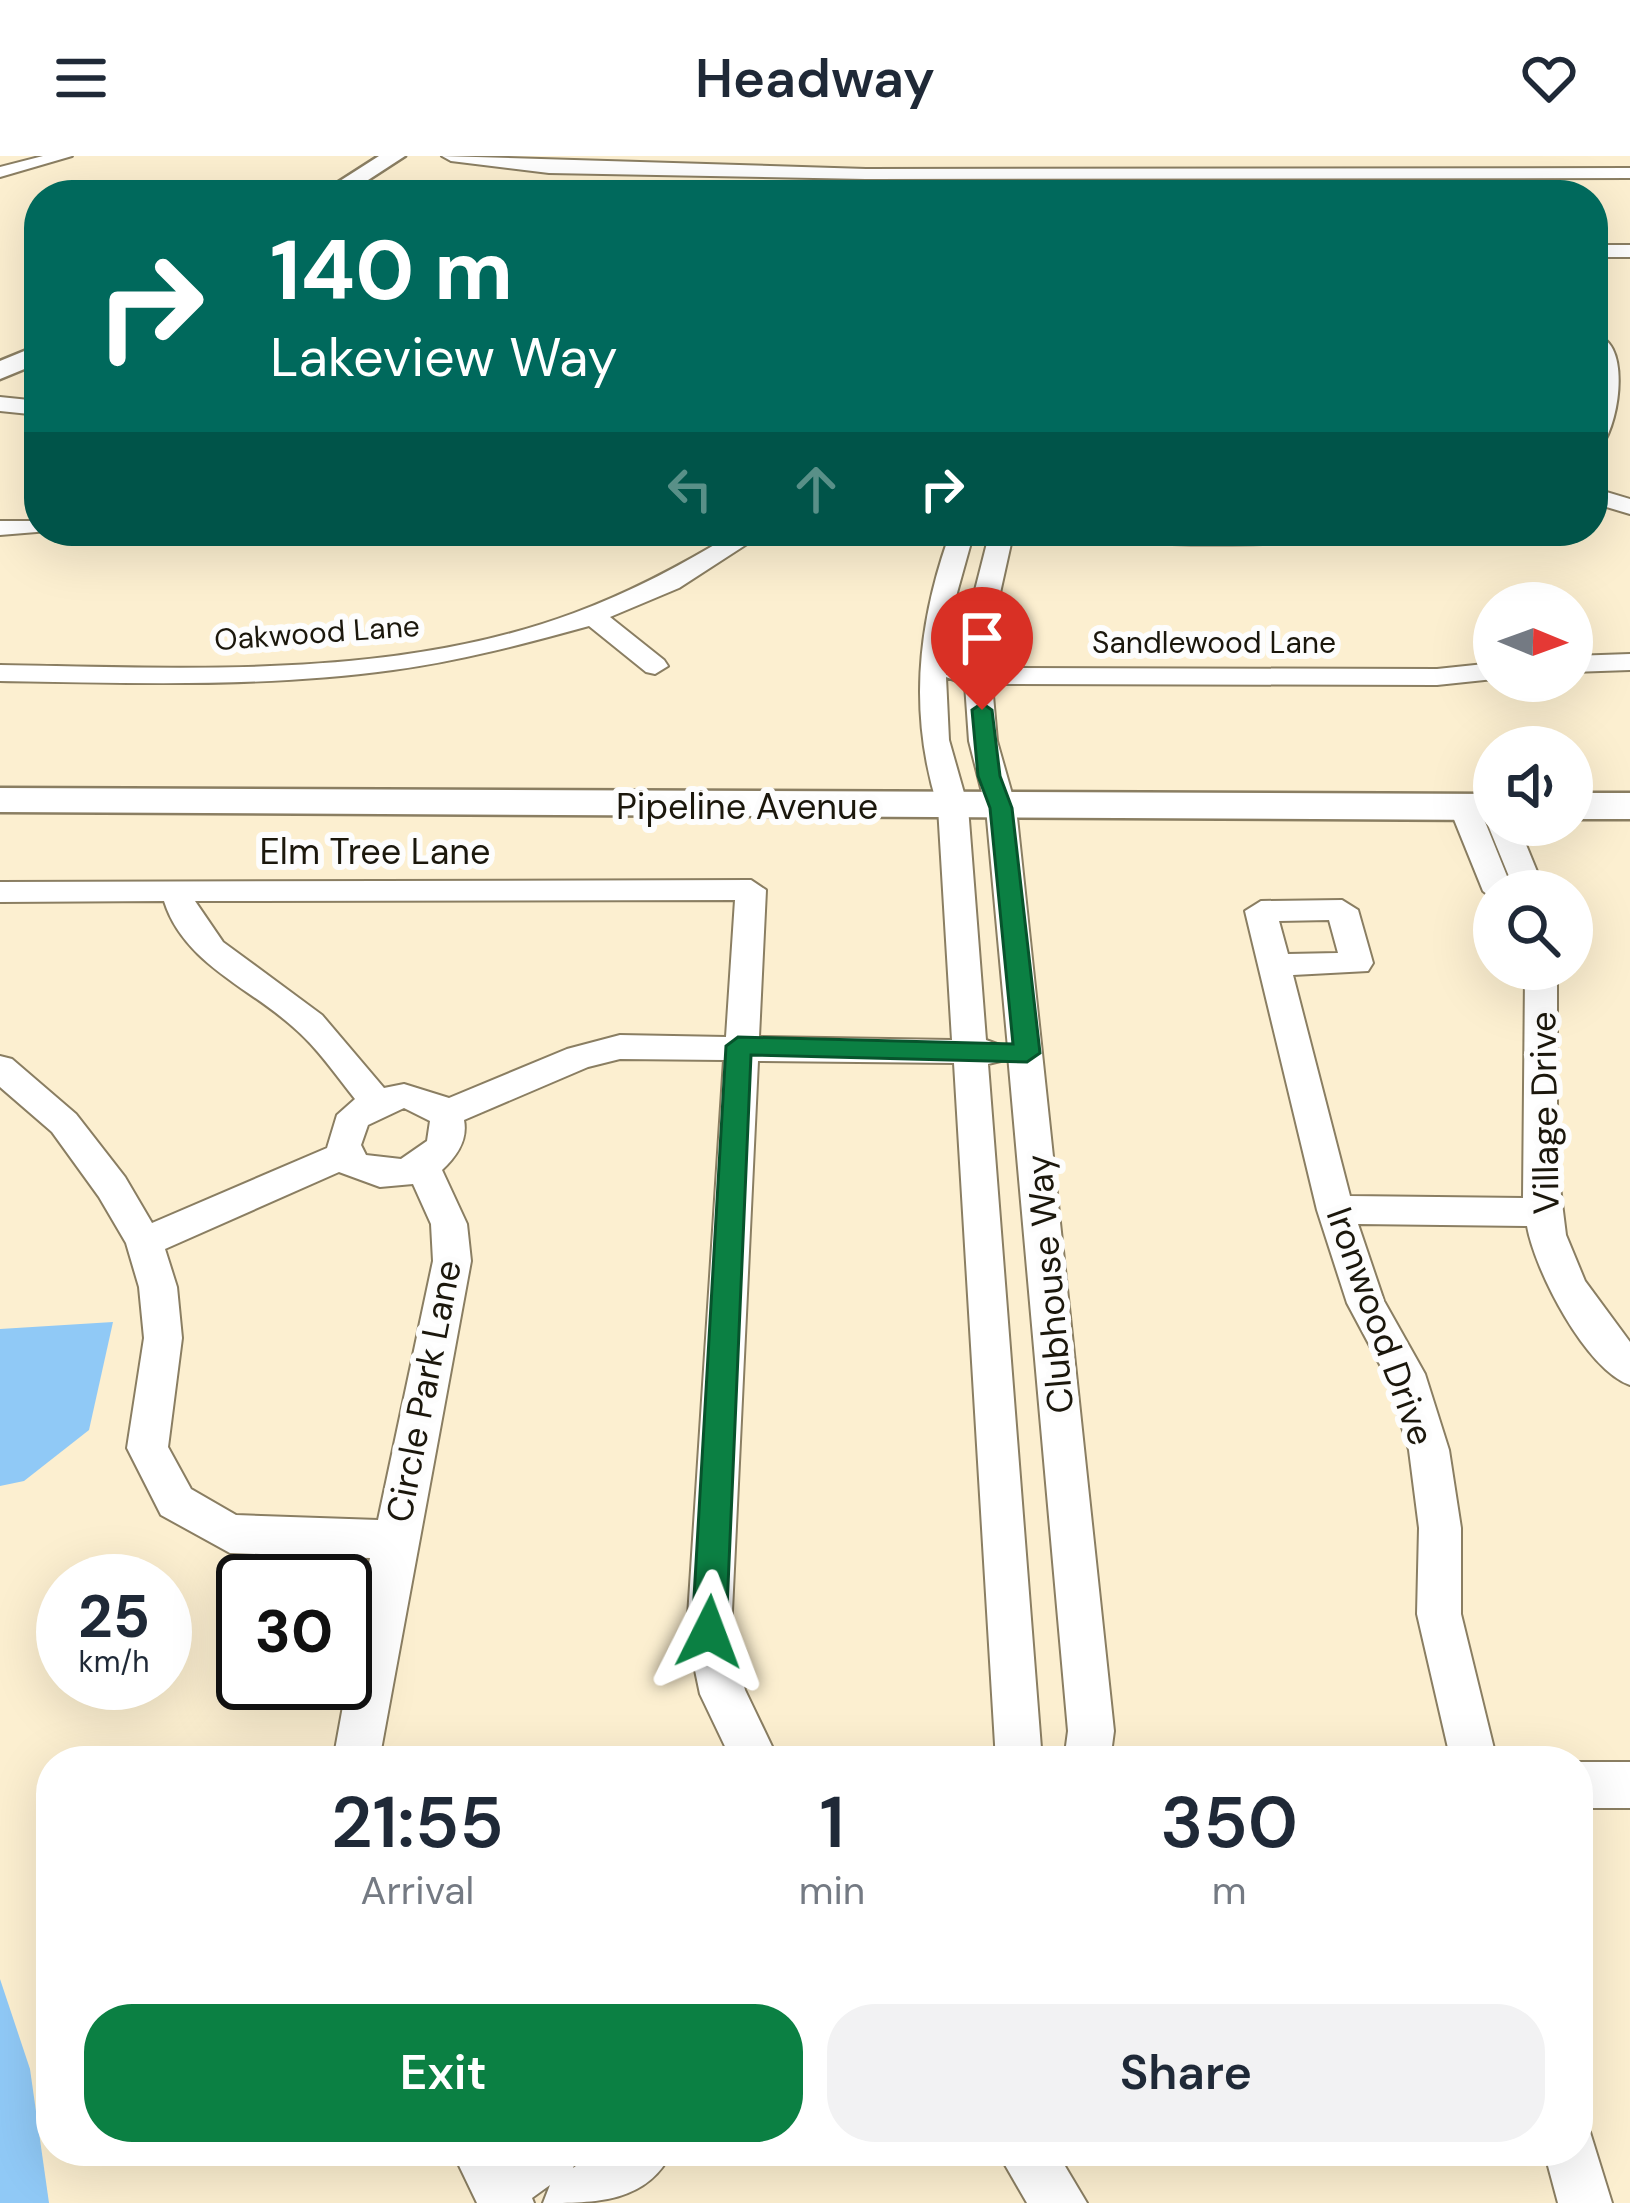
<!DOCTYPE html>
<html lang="en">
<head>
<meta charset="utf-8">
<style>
  body { margin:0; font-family:"DM Sans",sans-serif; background:#f2f2f3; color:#1f2937; height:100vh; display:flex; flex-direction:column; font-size:45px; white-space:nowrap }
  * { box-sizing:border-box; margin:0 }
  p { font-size:39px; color:#747a83 }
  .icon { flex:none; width:66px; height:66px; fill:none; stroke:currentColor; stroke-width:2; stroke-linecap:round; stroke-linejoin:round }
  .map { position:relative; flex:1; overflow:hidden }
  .sheet { position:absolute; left:36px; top:1590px; width:1557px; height:420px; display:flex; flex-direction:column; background:#fff; border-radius:48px; box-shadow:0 12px 48px #0002 }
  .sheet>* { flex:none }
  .guide { position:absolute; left:24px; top:24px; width:1584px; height:366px; border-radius:48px; box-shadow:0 12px 48px #0002; background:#00695c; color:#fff; overflow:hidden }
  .needle { width:78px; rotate:91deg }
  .buttons { position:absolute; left:1473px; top:426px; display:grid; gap:24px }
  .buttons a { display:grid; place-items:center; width:120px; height:120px; border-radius:50%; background:#fff; box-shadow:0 12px 48px #0002; font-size:60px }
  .speed { position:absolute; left:36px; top:1398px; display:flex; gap:24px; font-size:60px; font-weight:700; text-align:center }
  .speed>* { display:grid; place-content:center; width:156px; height:156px; border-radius:50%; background:#fff; box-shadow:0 12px 48px #0002; line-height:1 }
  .speed small { font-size:30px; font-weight:400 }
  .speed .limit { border:6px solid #111; border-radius:18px; background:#fff; color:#111 }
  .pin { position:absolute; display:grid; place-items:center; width:102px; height:102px; color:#fff; margin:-123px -51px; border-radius:50% 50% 50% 0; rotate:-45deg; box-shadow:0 0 12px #0007 }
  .pin .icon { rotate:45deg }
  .me { position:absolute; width:132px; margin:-66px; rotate:3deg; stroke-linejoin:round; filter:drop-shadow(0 0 9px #0008) }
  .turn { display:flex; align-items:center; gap:42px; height:252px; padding:0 48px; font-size:54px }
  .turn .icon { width:156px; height:156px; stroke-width:2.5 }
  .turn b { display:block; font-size:84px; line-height:102px }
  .lanes { display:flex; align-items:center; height:114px; padding:0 48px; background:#0003; justify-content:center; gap:60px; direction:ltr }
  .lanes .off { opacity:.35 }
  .eta { display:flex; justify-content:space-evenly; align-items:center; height:204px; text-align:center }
  .eta b { font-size:72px; font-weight:600; line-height:84px }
  .action { display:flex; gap:24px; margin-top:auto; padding:24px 48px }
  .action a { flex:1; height:138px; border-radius:48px; background:#0b8043; color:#fff; font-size:48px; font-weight:600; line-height:138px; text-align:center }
  .action a+a { background:#f2f2f3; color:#1f2937 }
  header { display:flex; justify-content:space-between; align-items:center; height:156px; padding:0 48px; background:#fff; font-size:54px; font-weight:600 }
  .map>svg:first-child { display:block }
  .water { fill:#90c9f6 }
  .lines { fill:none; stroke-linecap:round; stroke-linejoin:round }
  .minor-casing { stroke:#8a7e62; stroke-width:4 }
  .tertiary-casing { stroke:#8a7e62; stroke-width:5 }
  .secondary-casing { stroke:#8a7e62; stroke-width:5 }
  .minor { fill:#fff; fill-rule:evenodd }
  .tertiary { fill:#fff; fill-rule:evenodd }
  .secondary { fill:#fff; fill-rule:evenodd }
  .route { fill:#0b8043; stroke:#07532c; stroke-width:3 }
  .labels { text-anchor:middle; stroke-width:12; stroke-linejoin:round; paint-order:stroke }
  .far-street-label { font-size:30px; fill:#1b170c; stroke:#fdfdfd }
  .street-label { font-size:36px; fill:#1b170c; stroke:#fdfdfd }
</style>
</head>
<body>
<header><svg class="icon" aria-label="menu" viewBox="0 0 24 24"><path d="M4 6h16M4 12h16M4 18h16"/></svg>Headway<svg class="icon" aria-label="heart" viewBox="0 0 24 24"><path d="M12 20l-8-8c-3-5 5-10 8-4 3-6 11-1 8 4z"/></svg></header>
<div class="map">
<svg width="1630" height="2047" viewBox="0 0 1630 2047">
  <rect width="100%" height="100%" fill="#fcefd0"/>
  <g class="water">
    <path d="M 113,1166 L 89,1274 L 24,1325 L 0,1330 L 0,1173 Z"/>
    <path d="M 0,1823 L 30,1913 L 49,2047 L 0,2047 Z"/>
  </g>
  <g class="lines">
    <g class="minor-casing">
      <g id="minor">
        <path d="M 43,0 L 72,0 L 0,21 L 0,11 Z"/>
        <path d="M 442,0 L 866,13 L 1630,12 L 1630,22 L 866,23 L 549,17 L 451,5 Z"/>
        <rect x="1593" y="89" width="37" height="12"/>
        <path d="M 1593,180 C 1630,180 1622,262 1601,291 L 1593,293 C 1593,261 1607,233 1607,200 L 1593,192 Z"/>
        <path d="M 0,241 L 39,245 L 39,259 L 0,255 Z"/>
        <path d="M 1593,332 L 1630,343 L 1630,358 L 1593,347 Z"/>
        <path d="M 0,365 L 39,365 L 39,375 L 49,375 L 0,379 Z"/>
        <path d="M 738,375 L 767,375 L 679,432 L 610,461 L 664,504 L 668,510 L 655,518 L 646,516 L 589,470 C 524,488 460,505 393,514 C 263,532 130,527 0,525 L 0,509 C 188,512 394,524 574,457 C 632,436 685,407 738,375 Z"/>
        <path d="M 913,375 L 1359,375 C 1332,399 1064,384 1012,383 L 998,446 L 992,512 L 1437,513 L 1494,507 L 1494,523 L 1437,529 L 992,528 L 997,585 L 1016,652 L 1114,1575 L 1110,1605 L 1064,1605 L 1068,1575 L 1008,899 L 1005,904 L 988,908 L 1042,1605 L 996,1605 L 954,907 L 758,905 L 731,1476 L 745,1534 L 779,1605 L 732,1605 L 700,1538 L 687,1476 L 724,904 L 620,903 L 588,911 L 464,964 C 468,984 457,1000 442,1014 L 467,1068 L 471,1105 L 379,1605 L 333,1605 L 370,1402 L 230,1397 L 161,1359 L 127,1292 L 144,1182 L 139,1131 L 126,1087 L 99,1041 L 52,976 L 0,931 L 0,900 L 12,903 L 76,958 L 125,1021 L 152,1067 L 327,992 L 337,959 L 355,943 C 335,918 317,891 292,870 C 248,831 183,806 164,745 L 0,746 L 0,726 L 751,724 L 766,734 L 759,881 L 952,884 L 938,651 C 909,560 917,472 948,383 L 925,382 ZM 972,383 L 988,383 L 972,446 L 965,512 L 946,519 L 955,444 ZM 946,521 L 965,528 L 969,585 L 986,652 L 1008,892 L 986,884 L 968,651 L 949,584 ZM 735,744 L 726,881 L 620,879 L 567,893 L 449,942 L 404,928 L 384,932 L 322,859 L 223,786 L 195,745 ZM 404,952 L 430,965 L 427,985 L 401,1003 L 366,999 L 361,989 L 368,969 ZM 339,1016 L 380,1031 L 413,1028 L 431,1068 L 433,1105 L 378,1364 L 236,1359 L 191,1333 L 168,1291 L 182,1182 L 177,1131 L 165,1093 Z"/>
        <path d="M 1630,498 L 1630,514 L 1572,516 L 1572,500 Z"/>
        <path d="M 1464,642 L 1479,651 L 1513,735 L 1494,735 L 1494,744 L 1483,735 L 1449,651 Z"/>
        <path d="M 1494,662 L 1494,669 L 1518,669 L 1545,735 L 1515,735 L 1488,669 Z"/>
        <path d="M 1342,744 L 1358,754 L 1373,807 L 1368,815 L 1293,819 L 1350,1040 L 1523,1042 L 1525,820 L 1529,813 L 1563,813 L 1557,822 L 1557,1007 L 1566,1079 L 1585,1125 L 1630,1186 L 1630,1229 C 1586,1214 1535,1115 1527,1070 L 1358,1068 L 1384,1145 L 1425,1218 L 1449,1294 L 1461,1372 L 1461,1458 L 1497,1605 L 1451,1605 L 1417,1458 L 1419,1372 L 1409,1294 L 1386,1220 L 1347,1147 L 1317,1054 L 1245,755 L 1261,745 ZM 1329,764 L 1338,797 L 1288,798 L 1279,765 Z"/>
        <rect x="1578" y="1606" width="52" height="46"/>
        <path d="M 1578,1971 L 1590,1976 L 1612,2047 L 1558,2047 L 1544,1995 L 1578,1995 Z"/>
        <path d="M 452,1995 L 580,1995 L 573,2012 L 598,1995 L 672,1995 C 648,2047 595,2047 543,2047 L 550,2029 L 532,2042 L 534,2047 L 477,2047 Z"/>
        <path d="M 997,1995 L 1056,1995 L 1087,2047 L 1027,2047 Z"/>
      </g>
    </g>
    <g class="tertiary-casing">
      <g id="tertiary">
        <path d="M 379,0 L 405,0 L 345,39 L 318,39 Z"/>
        <path d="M 39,189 L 39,207 L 0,223 L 0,205 Z"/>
      </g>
    </g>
    <g class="secondary-casing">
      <g id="secondary">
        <path d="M 0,632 L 1494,638 L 1494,664 L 0,656 Z"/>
        <rect x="1572" y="637" width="58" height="26"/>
      </g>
    </g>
    <use href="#minor" class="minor"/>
    <use href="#tertiary" class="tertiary"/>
    <use href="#secondary" class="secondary"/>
  </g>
  <path class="route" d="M 982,547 L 992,554 L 1000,620 L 1012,652 L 1040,897 L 1027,906 L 751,899 L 726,1476 L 721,1487 L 709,1491 L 697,1487 L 692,1476 L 726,890 L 738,881 L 1013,888 L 990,652 L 978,620 L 972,554 Z"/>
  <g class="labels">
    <g class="far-street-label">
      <text transform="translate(317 477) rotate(-4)" y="10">Oakwood Lane</text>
      <text x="1214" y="497">Sandlewood Lane</text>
    </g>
    <g class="street-label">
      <text x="747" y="663">Pipeline Avenue</text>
      <text x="375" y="708">Elm Tree Lane</text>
      <text transform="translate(1544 957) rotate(-91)" y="13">Village Drive</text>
      <text transform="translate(1049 1128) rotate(-95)" y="13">Clubhouse Way</text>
      <text transform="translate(1381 1170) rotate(70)" y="13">Ironwood Drive</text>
      <text transform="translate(423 1235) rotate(-79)" y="13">Circle Park Lane</text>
    </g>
  </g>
</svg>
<div class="buttons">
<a><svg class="needle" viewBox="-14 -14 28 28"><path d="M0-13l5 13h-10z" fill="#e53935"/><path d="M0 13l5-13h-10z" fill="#747a83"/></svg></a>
<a><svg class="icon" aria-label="sound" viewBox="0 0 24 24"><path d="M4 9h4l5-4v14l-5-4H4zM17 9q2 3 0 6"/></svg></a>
<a><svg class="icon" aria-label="search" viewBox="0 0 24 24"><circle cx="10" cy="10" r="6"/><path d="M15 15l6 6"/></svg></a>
</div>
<div class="speed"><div>25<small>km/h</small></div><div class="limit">30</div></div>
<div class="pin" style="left:982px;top:554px;background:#d93025"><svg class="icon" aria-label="arrive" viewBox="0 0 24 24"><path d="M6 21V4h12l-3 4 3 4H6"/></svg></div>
<svg class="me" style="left:709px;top:1476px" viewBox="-20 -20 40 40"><path d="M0-17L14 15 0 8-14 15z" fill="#0b8043" stroke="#fff" stroke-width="4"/></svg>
<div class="guide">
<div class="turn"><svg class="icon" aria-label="right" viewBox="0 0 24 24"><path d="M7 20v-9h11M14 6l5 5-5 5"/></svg><div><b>140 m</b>Lakeview Way</div></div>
<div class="lanes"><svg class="icon off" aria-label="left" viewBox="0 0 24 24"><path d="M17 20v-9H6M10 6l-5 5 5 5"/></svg><svg class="icon off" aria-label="ahead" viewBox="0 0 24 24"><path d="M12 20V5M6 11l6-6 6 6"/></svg><svg class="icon" aria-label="right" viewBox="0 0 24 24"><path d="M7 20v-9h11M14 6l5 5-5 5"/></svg></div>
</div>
<section class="sheet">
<div class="eta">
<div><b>21:55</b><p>Arrival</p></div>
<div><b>1</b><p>min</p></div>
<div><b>350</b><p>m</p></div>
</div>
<div class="action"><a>Exit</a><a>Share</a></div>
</section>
</div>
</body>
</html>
